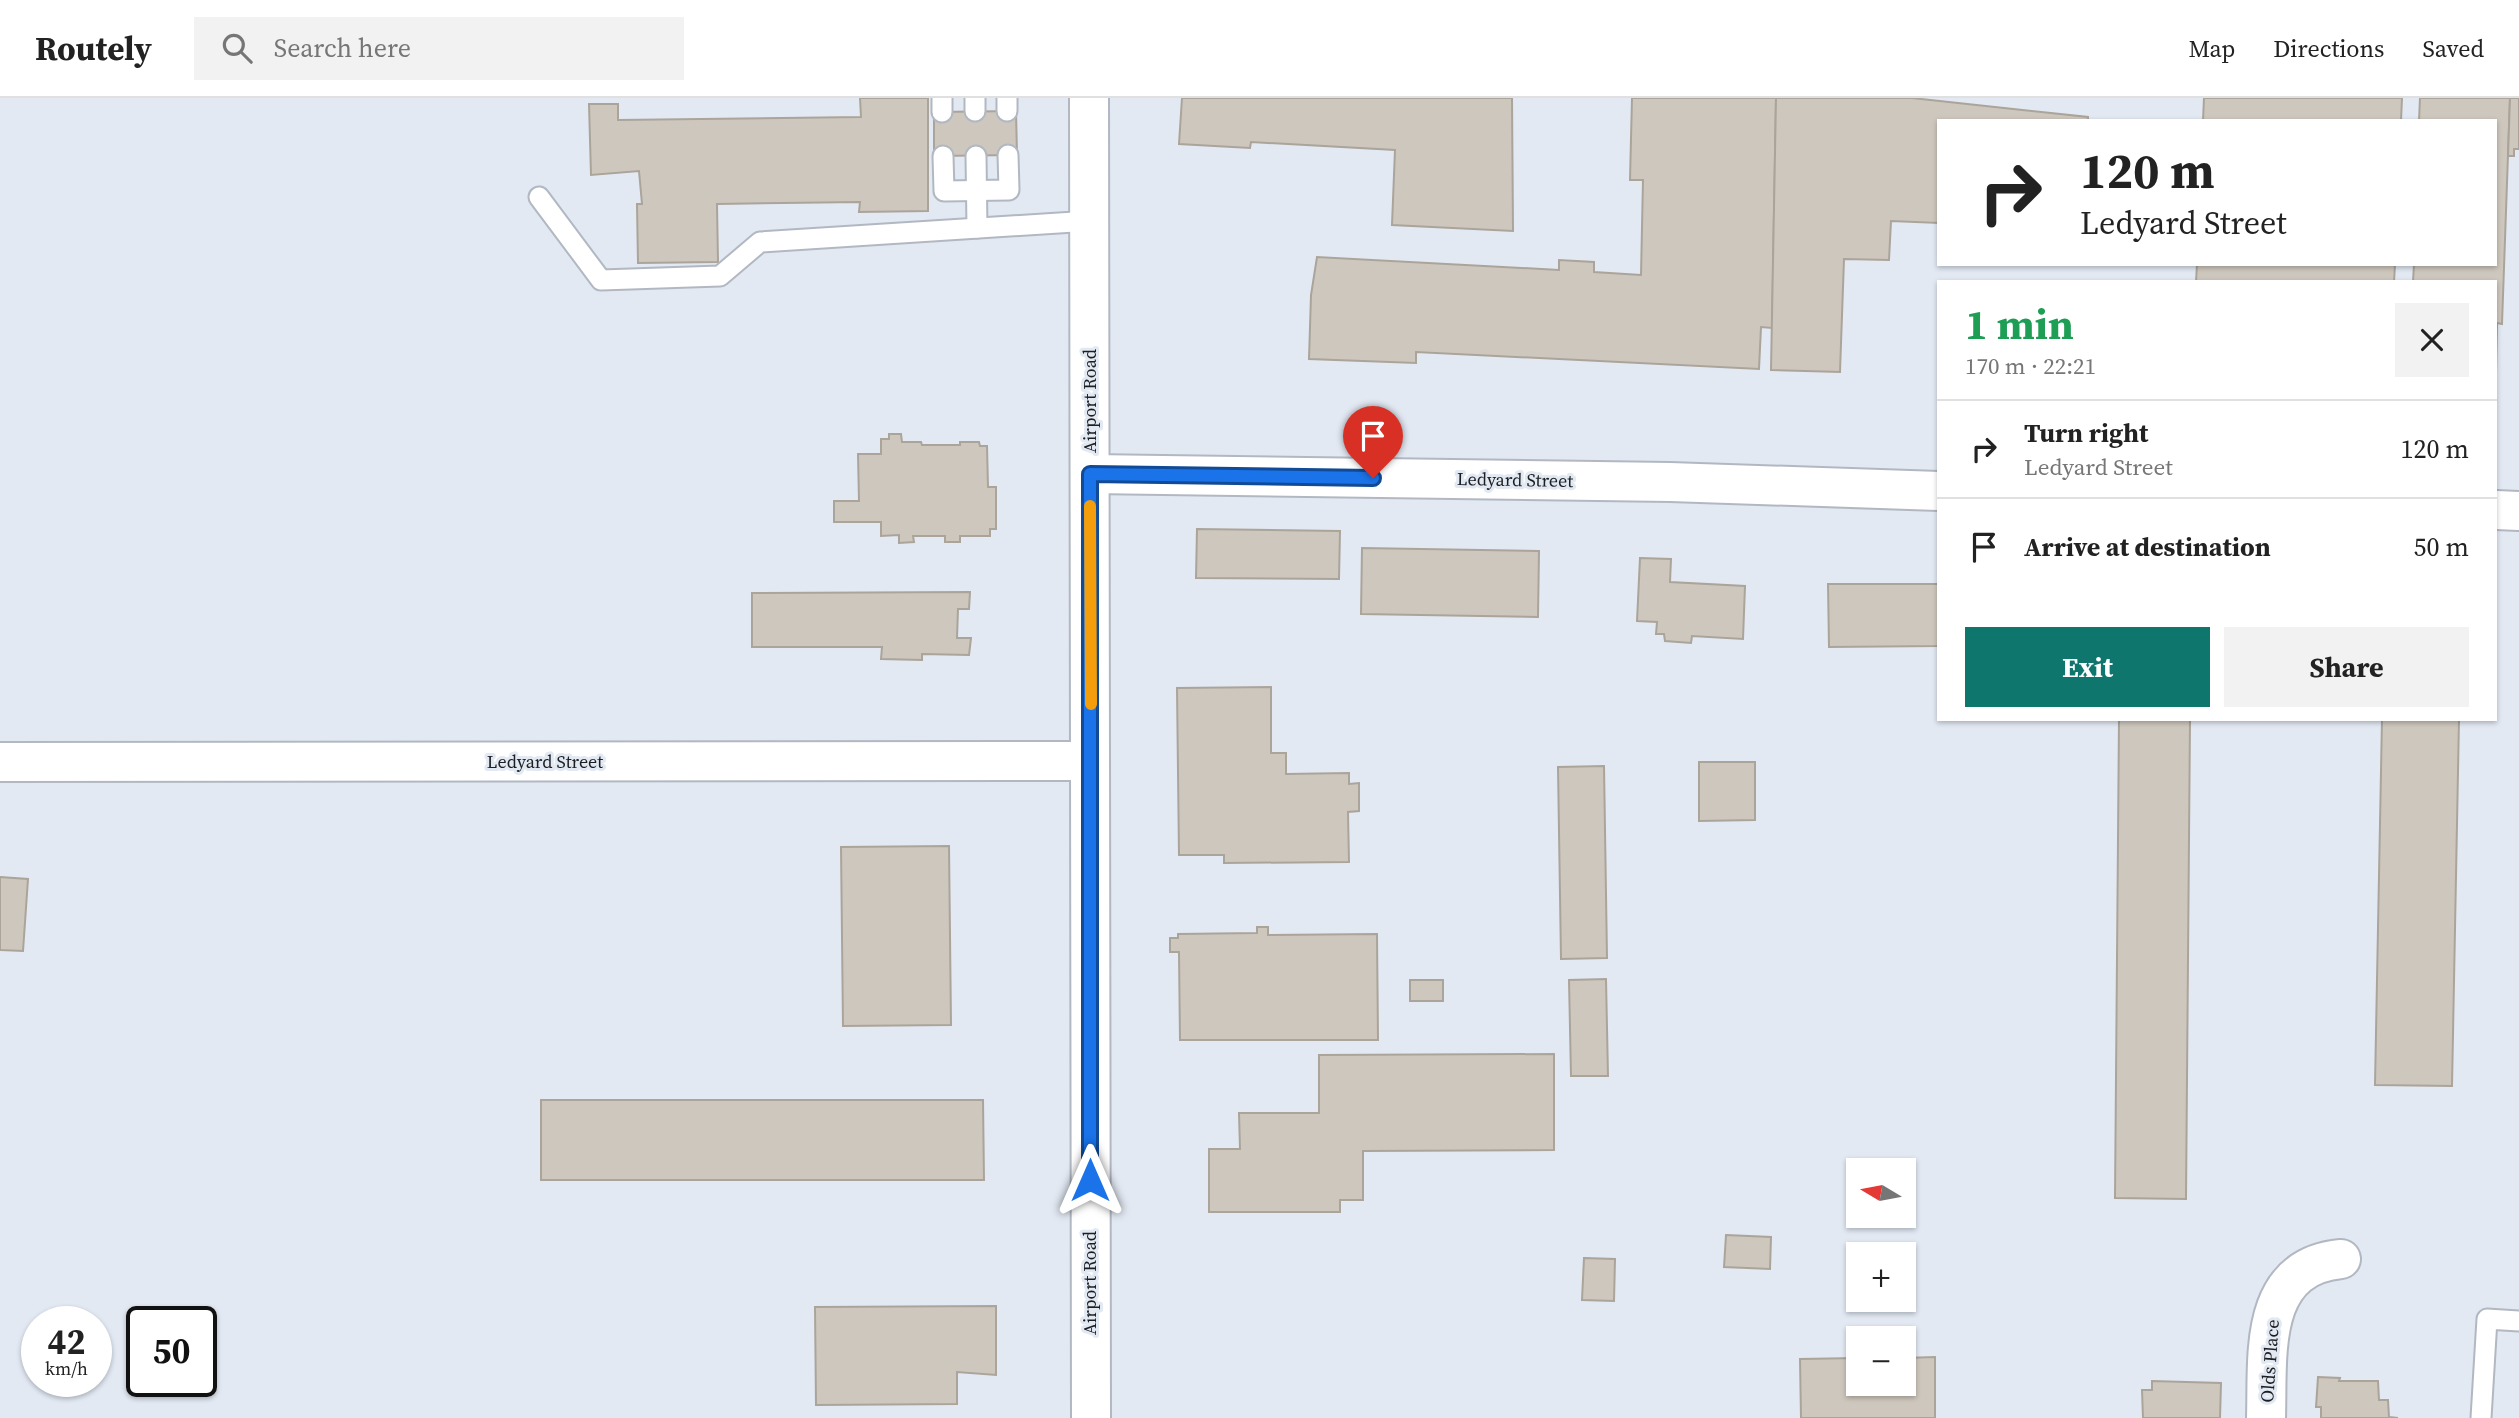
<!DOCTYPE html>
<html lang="en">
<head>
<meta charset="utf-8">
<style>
  body { margin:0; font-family:"Source Serif 4",serif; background:#f2f2f2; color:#222; height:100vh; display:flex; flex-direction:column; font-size:26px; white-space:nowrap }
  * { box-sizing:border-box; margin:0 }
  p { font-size:23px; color:#767676 }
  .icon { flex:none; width:38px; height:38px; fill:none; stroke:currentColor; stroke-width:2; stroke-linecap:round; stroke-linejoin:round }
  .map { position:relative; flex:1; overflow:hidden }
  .details { position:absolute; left:1937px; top:182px; width:560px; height:441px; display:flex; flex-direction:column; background:#fff; border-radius:0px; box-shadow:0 2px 5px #0004 }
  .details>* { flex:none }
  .guide { position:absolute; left:1937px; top:21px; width:560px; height:147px; border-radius:0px; box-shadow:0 2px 5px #0004; background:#fff; color:#222; overflow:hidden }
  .needle { width:46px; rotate:280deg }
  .tools { position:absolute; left:1846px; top:1060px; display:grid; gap:14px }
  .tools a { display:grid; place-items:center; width:70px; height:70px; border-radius:0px; background:#fff; box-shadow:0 2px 5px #0004; font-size:35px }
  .speed { position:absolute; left:21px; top:1208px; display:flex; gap:14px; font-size:35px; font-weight:700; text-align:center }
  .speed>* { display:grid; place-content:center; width:91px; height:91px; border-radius:50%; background:#fff; box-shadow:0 2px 5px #0004; line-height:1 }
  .speed small { font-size:18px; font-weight:400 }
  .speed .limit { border:4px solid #111; border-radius:10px; background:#fff; color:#111 }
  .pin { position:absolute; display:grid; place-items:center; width:60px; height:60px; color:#fff; margin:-72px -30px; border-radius:50% 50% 50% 0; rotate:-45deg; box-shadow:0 0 7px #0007 }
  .pin .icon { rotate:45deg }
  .me { position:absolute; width:77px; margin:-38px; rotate:0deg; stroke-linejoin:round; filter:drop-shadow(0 0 5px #0008) }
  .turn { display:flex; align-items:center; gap:24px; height:147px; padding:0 28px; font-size:32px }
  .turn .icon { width:91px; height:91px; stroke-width:2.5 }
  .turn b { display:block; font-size:49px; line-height:60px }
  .round { display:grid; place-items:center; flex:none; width:74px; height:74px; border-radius:0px; background:#f2f2f2 }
  .summary { display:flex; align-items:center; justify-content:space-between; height:119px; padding:0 28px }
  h1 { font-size:42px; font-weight:700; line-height:52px; color:#1e9e55 }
  .primary-button { display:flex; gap:14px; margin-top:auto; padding:14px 28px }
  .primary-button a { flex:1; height:80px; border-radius:0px; background:#0f766e; color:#fff; font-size:28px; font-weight:700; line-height:80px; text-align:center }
  .primary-button a+a { background:#f2f2f2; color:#222 }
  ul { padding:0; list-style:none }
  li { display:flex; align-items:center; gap:21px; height:98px; padding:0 28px; border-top:2px solid #e0e0e0 }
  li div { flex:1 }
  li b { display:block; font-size:26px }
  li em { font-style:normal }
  header { display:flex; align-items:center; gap:42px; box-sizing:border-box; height:98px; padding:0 35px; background:#fff; border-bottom:2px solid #e0e0e0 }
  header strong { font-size:33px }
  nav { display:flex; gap:38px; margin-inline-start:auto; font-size:24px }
  .search { width:490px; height:63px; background:#f2f2f2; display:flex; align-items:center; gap:18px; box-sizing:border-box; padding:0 24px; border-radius:0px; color:#767676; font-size:26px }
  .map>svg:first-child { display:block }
  .building { fill:#cec7bd; stroke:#aba49b; stroke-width:2 }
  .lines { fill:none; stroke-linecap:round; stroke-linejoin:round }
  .lane-casing { stroke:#b2b8c2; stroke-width:23 }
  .street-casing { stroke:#b2b8c2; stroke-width:42 }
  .secondary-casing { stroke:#b2b8c2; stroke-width:42 }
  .lane { stroke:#fff; stroke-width:19 }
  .street { stroke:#fff; stroke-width:38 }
  .secondary { stroke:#fff; stroke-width:38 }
  .route-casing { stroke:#114b97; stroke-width:18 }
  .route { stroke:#1a73e8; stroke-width:12 }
  .slow { stroke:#f59e0b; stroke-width:12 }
  .labels { text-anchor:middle; stroke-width:6; stroke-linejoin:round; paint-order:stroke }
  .street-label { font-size:18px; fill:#1c1f22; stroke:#e2e9f3 }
</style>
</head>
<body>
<header>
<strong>Routely</strong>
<div class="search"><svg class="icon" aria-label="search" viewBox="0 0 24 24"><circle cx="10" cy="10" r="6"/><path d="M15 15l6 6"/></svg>Search here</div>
<nav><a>Map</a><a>Directions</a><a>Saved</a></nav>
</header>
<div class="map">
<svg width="2519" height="1320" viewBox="0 0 2519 1320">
  <rect width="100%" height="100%" fill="#e2e9f3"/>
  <g class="building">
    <path d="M 860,0 L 928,0 L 928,113 L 859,114 L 860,104 L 717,106 L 718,164 L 638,165 L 637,106 L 642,106 L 639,73 L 591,77 L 589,6 L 618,6 L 618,22 L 861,19 Z"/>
    <path d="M 1182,0 L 1512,0 L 1513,133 L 1392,127 L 1395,52 L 1251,44 L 1250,50 L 1179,46 Z"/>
    <path d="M 1632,0 L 1776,0 L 1772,230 L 1761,229 L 1759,271 L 1416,254 L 1416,265 L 1309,261 L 1311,197 L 1317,159 L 1559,172 L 1559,162 L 1594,164 L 1594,174 L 1641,177 L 1643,82 L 1630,82 Z"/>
    <path d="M 1776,0 L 1912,0 L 2088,19 L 2088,23 L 1939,23 L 1939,125 L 1891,123 L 1889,162 L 1844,161 L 1840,274 L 1771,272 Z"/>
    <path d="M 2204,0 L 2402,0 L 2401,23 L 2203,23 Z"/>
    <path d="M 2420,0 L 2510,0 L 2502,226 L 2497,225 L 2496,275 L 2496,184 L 2413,184 L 2414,166 L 2496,166 L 2496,23 L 2419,23 Z"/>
    <path d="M 2510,0 L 2519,0 L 2519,51 L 2514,51 L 2514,58 L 2508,58 Z"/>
    <path d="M 1016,13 L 1017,57 L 934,58 L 934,14 Z"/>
    <path d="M 2197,166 L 2395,166 L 2394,184 L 2196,184 Z"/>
    <path d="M 889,336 L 901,336 L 902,344 L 921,344 L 922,347 L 960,347 L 960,344 L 979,344 L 980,348 L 987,348 L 988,389 L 996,389 L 996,431 L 990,431 L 990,438 L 960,438 L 960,444 L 945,444 L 945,438 L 913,438 L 914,444 L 899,445 L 899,437 L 881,438 L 881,424 L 834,424 L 834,403 L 859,403 L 858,356 L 881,356 L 881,341 L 889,341 Z"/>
    <path d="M 1197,431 L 1340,433 L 1339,481 L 1196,480 Z"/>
    <path d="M 1362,450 L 1539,453 L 1538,519 L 1361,516 Z"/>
    <path d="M 1640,460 L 1671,461 L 1670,484 L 1745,488 L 1743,541 L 1692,538 L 1691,545 L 1665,543 L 1664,536 L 1656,536 L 1657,524 L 1637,523 Z"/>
    <path d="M 1828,486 L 1939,486 L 1939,548 L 1829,549 Z"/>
    <path d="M 970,494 L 969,511 L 958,511 L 957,540 L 971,540 L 969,557 L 922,556 L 922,562 L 881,561 L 882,549 L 752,549 L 752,495 Z"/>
    <path d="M 1271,589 L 1271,655 L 1286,655 L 1286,676 L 1349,675 L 1349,686 L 1359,685 L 1359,713 L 1348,714 L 1349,764 L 1224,765 L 1224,757 L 1179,757 L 1177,590 Z"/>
    <path d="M 2119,621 L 2190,621 L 2186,1101 L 2115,1100 Z"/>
    <path d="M 2382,621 L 2459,621 L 2452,988 L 2375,987 Z"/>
    <path d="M 1699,664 L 1755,664 L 1755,722 L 1699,723 Z"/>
    <path d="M 1604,668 L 1607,860 L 1561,861 L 1558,669 Z"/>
    <path d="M 949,748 L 951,927 L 843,928 L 841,749 Z"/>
    <path d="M 0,779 L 28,781 L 23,853 L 0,852 Z"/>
    <path d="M 1257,829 L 1268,829 L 1268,837 L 1377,836 L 1378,942 L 1180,942 L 1179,854 L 1170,854 L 1170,840 L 1178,840 L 1178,836 L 1257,835 Z"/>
    <path d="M 1606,881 L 1608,978 L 1571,978 L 1569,882 Z"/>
    <rect x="1410" y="882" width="33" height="21"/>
    <path d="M 1554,956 L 1554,1052 L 1363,1053 L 1363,1102 L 1340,1102 L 1340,1114 L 1209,1114 L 1209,1051 L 1240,1051 L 1239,1015 L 1319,1015 L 1319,957 Z"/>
    <path d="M 541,1002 L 983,1002 L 984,1082 L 541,1082 Z"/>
    <path d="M 1726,1137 L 1771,1139 L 1770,1171 L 1724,1169 Z"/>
    <path d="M 1584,1160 L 1615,1161 L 1614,1203 L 1582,1202 Z"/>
    <path d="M 996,1208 L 996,1277 L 957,1274 L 957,1306 L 816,1307 L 815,1209 Z"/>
    <path d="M 1935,1259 L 1935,1320 L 1801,1320 L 1800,1261 L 1858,1260 L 1858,1286 L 1904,1286 L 1904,1260 Z"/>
    <path d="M 2318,1279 L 2340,1280 L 2339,1283 L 2378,1283 L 2379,1302 L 2388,1302 L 2389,1319 L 2398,1320 L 2321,1320 L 2321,1309 L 2316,1309 Z"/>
    <path d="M 2152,1283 L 2221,1285 L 2220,1320 L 2143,1320 L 2142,1292 L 2152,1292 Z"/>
  </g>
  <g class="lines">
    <g class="lane-casing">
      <g id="lane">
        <path d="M 942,0 L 942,14"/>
        <path d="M 1007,0 L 1007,13"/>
        <path d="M 975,13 L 975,0"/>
        <path d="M 943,58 L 944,93 L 1009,92 L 1008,57"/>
        <path d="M 976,58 L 977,130"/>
        <path d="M 539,99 L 601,182 L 720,178 L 760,144 L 1090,123"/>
        <path d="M 2481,1320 L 2487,1221 L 2519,1223"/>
      </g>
    </g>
    <g class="street-casing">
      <g id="street">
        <path d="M 1090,376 L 1670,384 L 1939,393"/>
        <path d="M 2496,412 L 2519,413"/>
        <path d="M 0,664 L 1090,663"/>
        <path d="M 2266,1320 C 2268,1258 2257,1169 2341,1161"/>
      </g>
    </g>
    <g class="secondary-casing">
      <path id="secondary" d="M 1089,0 L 1091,1320"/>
    </g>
    <use href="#lane" class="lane"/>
    <use href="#street" class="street"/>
    <use href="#secondary" class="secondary"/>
  </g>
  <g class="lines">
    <g class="route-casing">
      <path id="route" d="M 1090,1082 L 1090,376 L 1373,380"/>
    </g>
    <use href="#route" class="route"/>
    <path class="slow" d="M 1090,408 L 1091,606"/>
  </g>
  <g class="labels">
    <g class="street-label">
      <text transform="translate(1090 303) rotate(-90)" y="6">Airport Road</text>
      <text transform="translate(1515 382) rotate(1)" y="6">Ledyard Street</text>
      <text x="545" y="670">Ledyard Street</text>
      <text transform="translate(1090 1185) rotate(-90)" y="6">Airport Road</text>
      <text transform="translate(2270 1263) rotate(-86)" y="6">Olds Place</text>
    </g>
  </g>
</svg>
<div class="tools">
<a><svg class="needle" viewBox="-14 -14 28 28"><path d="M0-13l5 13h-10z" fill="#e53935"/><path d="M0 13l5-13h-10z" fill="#767676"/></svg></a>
<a>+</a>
<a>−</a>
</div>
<div class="speed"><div>42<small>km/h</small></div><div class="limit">50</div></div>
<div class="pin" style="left:1373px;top:380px;background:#d93025"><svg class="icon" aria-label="arrive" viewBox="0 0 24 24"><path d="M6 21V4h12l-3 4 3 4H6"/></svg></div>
<svg class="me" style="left:1090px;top:1082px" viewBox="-20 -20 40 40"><path d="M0-17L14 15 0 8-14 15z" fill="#1a73e8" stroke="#fff" stroke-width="4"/></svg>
<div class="guide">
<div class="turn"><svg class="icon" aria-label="right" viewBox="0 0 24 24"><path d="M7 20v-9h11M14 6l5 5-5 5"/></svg><div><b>120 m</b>Ledyard Street</div></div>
</div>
<section class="details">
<div class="summary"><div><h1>1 min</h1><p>170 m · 22:21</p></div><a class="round"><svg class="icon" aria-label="close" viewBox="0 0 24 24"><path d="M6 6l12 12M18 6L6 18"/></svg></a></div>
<ul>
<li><svg class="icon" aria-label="right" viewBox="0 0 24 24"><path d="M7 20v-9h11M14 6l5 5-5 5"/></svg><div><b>Turn right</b><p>Ledyard Street</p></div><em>120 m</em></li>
<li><svg class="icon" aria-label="arrive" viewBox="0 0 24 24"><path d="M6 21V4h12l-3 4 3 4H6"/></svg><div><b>Arrive at destination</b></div><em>50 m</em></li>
</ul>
<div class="primary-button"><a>Exit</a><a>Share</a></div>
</section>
</div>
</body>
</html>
